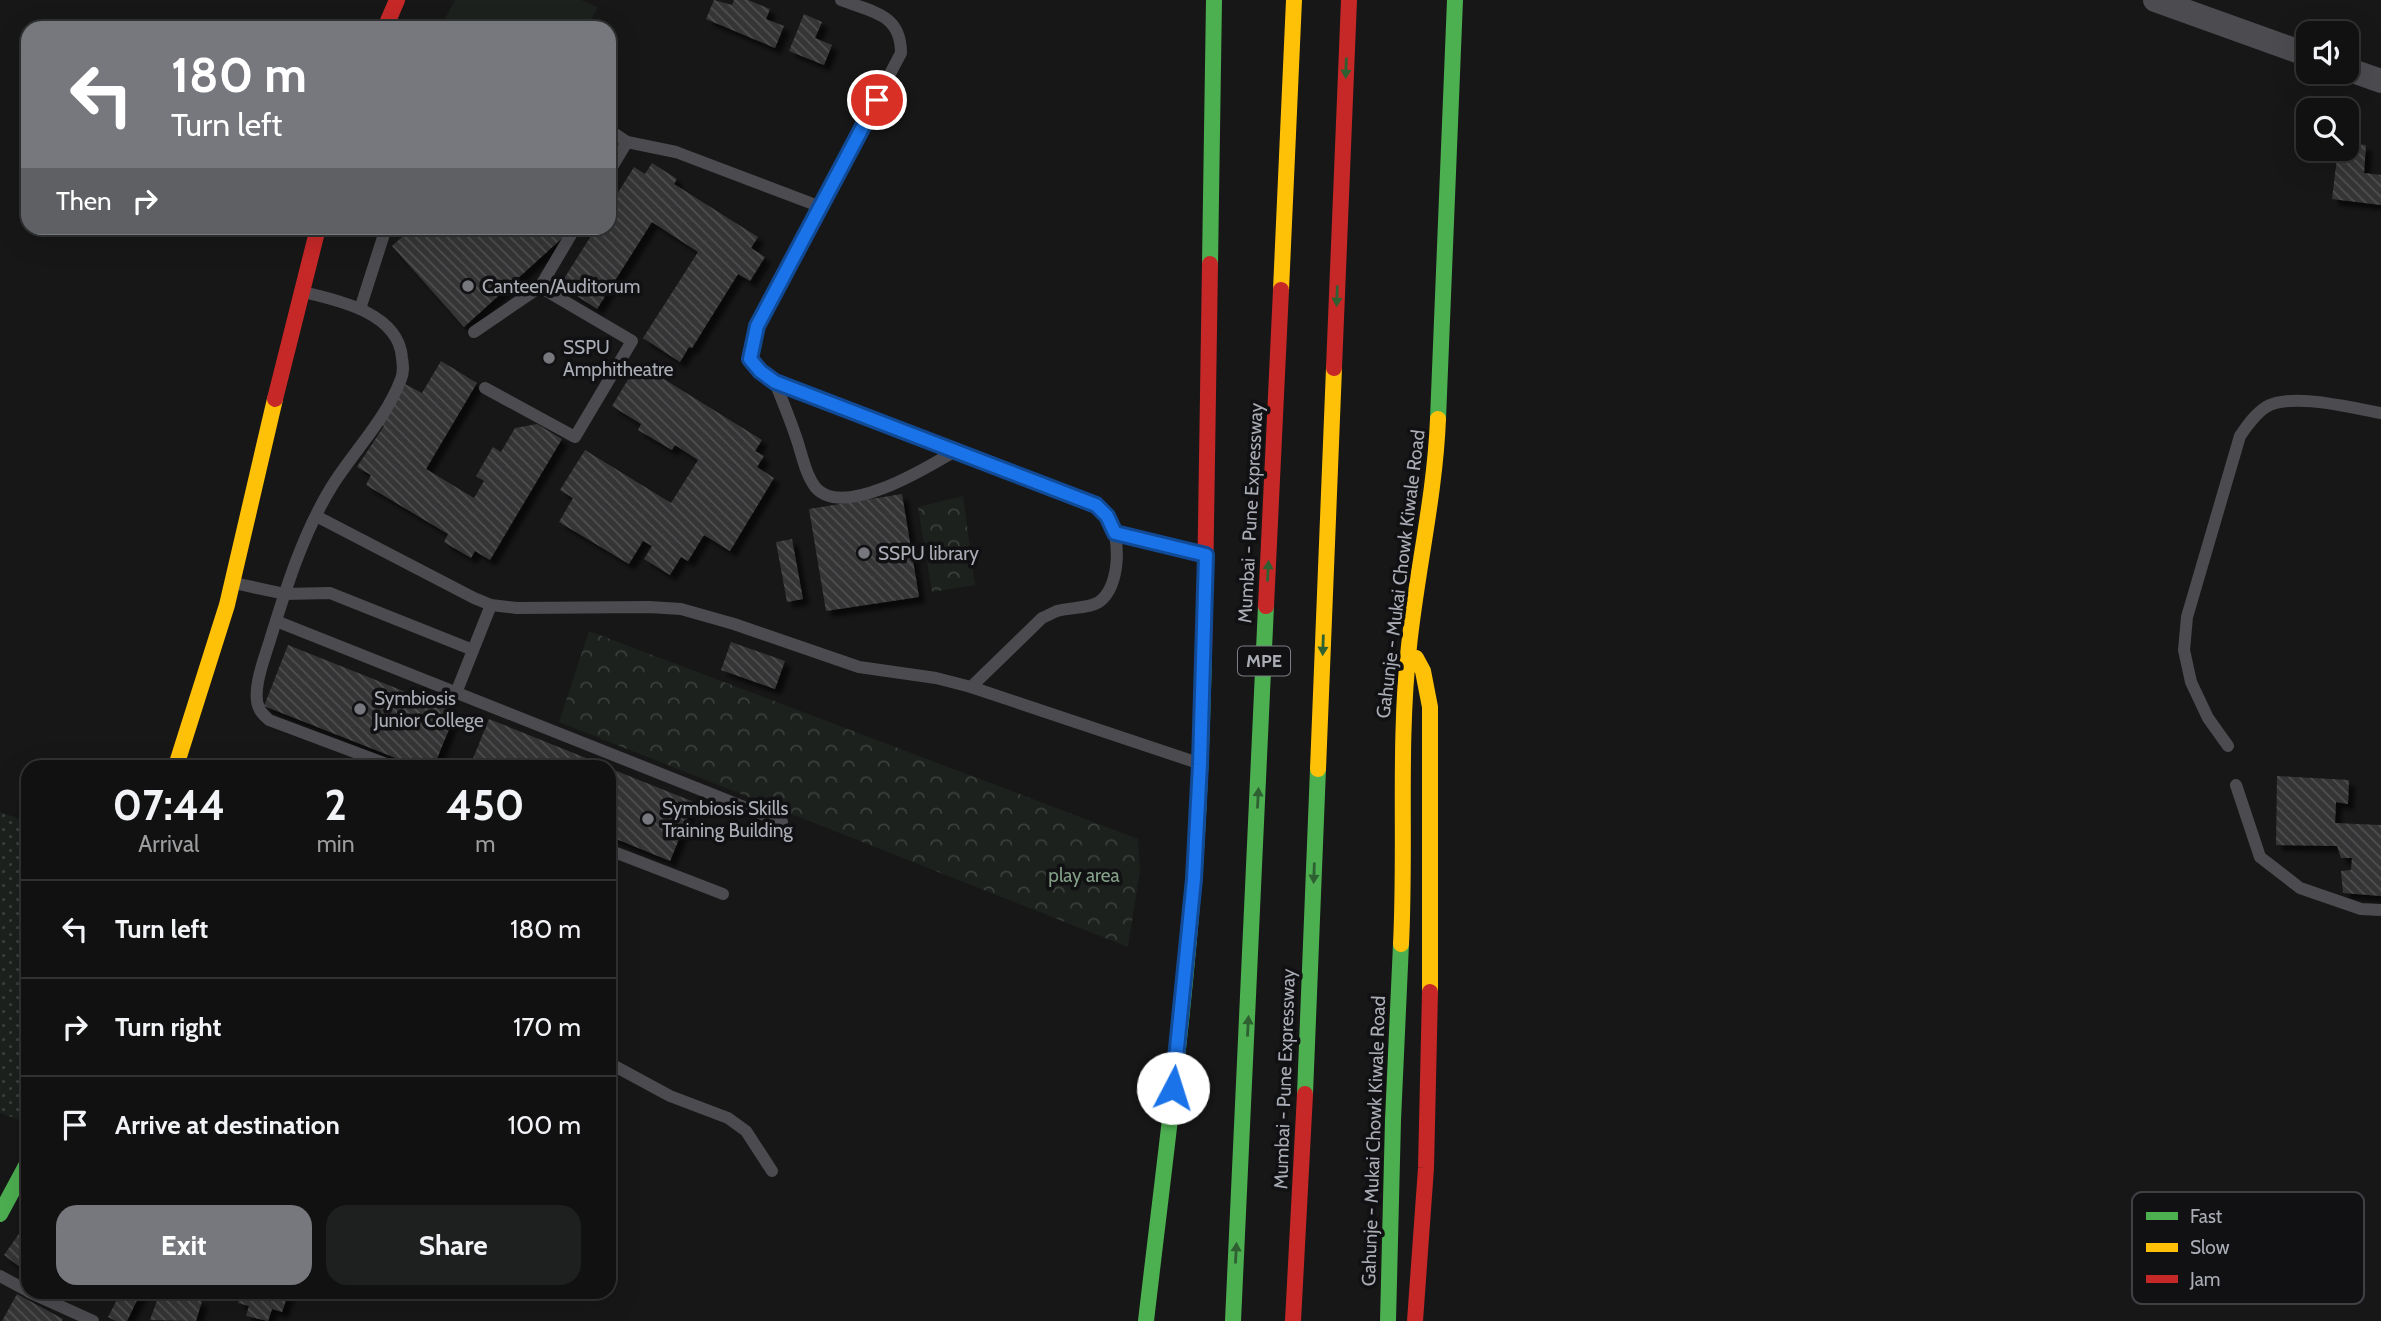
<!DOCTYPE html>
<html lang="en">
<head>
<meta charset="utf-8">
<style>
  body { margin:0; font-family:Cabin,sans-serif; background:#1e1f1f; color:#f1f3f6; height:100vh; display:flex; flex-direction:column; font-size:26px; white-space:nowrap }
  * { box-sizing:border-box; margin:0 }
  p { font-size:23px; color:#9c9d9f }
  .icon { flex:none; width:38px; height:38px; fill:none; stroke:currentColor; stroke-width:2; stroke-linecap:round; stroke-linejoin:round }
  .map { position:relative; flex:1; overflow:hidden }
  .details { position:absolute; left:21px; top:760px; width:595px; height:539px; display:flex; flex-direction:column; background:#111; border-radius:21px; box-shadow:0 7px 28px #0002,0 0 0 2px #303131 }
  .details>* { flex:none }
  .banner { position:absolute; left:21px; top:21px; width:595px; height:214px; border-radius:21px; box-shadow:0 7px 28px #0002,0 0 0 2px #303131; background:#77787e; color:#fff; overflow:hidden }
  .fabs { position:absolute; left:2296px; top:21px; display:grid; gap:14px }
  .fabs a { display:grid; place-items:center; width:63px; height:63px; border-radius:14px; background:#111; box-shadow:0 7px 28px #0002,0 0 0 2px #303131; font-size:35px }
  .pin { position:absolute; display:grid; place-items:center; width:60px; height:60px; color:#fff; margin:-30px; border:4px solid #fff; border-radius:50%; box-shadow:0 2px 7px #0007 }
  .me { position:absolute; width:77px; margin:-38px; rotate:5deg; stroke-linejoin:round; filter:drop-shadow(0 0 5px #0008) }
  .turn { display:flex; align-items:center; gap:24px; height:147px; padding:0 35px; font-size:32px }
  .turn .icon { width:91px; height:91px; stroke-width:2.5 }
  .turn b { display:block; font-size:49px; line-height:60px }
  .then { display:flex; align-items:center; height:66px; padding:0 35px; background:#0003; gap:14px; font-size:26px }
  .eta { display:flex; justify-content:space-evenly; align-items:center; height:119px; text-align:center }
  .eta b { font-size:42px; font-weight:700; line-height:49px }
  .cta { display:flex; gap:14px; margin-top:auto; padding:14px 35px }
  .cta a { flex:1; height:80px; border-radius:21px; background:#77787e; color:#fff; font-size:28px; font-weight:700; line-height:80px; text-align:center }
  .cta a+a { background:#1e1f1f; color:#f1f3f6 }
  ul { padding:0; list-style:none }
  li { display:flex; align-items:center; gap:21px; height:98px; padding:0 35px; border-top:2px solid #303131 }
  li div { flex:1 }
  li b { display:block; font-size:26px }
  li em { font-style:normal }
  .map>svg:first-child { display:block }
  .grass { fill:url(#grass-dots) }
  .forest { fill:url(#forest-crowns) }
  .pitch { fill:#1c211d }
  .building { fill:url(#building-back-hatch); filter:url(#shadow) }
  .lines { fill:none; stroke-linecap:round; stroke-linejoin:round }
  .lane { stroke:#4c4c50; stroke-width:12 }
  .street { stroke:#4c4c50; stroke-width:24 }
  .fast { stroke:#4caf50; stroke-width:16 }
  .slow { stroke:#ffc107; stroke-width:16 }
  .jam { stroke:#c62828; stroke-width:16 }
  .oneway { fill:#2e6032 }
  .route-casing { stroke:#114b97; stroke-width:18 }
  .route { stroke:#1a73e8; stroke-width:12 }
  .poi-dot { fill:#77787e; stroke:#111113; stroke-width:2.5 }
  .labels { text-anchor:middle; stroke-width:7; stroke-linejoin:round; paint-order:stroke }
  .shield { fill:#111113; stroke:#7c7e85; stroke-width:2 }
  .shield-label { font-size:18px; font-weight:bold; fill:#aaadb6 }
  .poi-label { font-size:19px; fill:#aaadb6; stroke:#111113; text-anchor:start }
  .street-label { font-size:19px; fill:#aaadb6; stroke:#111113 }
  .park-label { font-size:19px; fill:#839f87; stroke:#111113 }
  .key { fill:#111113; stroke:#3f4044; stroke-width:2 }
  .key-label { font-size:19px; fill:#aaadb6 }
</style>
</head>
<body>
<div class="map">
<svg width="2381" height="1321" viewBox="0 0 2381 1321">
  <defs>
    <pattern id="grass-dots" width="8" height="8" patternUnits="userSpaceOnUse" patternTransform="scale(1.75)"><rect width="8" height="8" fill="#1c211d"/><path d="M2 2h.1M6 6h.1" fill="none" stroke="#3a3f3c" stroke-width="1.8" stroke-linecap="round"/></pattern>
    <pattern id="forest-crowns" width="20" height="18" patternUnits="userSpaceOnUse" patternTransform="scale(1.75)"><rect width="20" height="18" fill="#1c211d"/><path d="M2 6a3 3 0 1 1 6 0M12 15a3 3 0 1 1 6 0" fill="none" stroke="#3a3f3c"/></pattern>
    <pattern id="building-back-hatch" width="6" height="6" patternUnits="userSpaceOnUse" patternTransform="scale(1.75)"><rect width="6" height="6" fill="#353536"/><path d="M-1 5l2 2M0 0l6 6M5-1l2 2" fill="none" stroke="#505051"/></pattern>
    <filter id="shadow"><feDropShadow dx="6" dy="6" stdDeviation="2" flood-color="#0009"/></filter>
  </defs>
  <rect width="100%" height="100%" fill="#171717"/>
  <path class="grass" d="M 0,812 L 28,822 L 28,1123 L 0,1113 Z"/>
  <g class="forest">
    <path d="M 963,496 L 975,585 L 932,592 L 918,507 Z"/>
    <path d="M 589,631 L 1138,839 L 1140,870 L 1128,947 L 559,722 Z"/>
  </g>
  <path class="pitch" d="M 455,0 L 581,0 L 598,7 L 587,28 L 440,28 Z"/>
  <g class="building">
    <path d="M 714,0 L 732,5 L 734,0 L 748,0 L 770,9 L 766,19 L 784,26 L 775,48 L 706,19 Z"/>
    <path d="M 804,14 L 822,22 L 815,38 L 832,45 L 824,65 L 789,51 Z"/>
    <path d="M 2347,143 L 2366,145 L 2364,173 L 2381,175 L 2381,205 L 2332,199 L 2338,149 L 2347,149 Z"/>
    <path d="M 652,163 L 677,179 L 674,184 L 758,237 L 751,248 L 765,257 L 750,281 L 738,274 L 692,348 L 689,347 L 680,362 L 643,338 L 698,252 L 652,222 L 597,309 L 560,285 L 596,228 L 609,228 L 609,207 L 634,167 L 645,174 Z"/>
    <path d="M 412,228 L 565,228 L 569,232 L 464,327 L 392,246 Z"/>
    <path d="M 441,361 L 477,383 L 426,469 L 474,498 L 484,481 L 476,476 L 493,447 L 501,452 L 515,428 L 537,424 L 562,439 L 490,560 L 475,551 L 471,558 L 444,542 L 448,534 L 366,485 L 371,475 L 357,467 L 384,426 L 380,424 L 405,384 L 422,393 Z"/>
    <path d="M 638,363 L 762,440 L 755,451 L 764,456 L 757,467 L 774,478 L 730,551 L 704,535 L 688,561 L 681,557 L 670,575 L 644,559 L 652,546 L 643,541 L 629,564 L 559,522 L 573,498 L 560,490 L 585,450 L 671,503 L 698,460 L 675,445 L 672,450 L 638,430 L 641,424 L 612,406 Z"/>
    <path d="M 902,494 L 919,597 L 826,611 L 809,509 Z"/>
    <path d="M 792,539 L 803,599 L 787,602 L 776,542 Z"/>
    <path d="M 731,642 L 785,661 L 775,689 L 721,670 Z"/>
    <path d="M 288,645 L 456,712 L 434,766 L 416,766 L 264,706 Z"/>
    <path d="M 489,719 L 606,766 L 470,766 Z"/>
    <path d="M 609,768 L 694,802 L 670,861 L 609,836 Z"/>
    <path d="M 2277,776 L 2349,780 L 2348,804 L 2336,802 L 2335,823 L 2381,825 L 2381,896 L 2343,893 L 2341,871 L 2351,870 L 2352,858 L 2341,858 L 2337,846 L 2276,845 Z"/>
    <path d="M 28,1221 L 28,1273 L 4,1255 Z"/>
    <path d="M 121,1292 L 141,1292 L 127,1321 L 116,1321 L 108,1317 Z"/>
    <path d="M 160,1292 L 175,1292 L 202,1301 L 196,1321 L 150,1320 Z"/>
    <path d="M 242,1292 L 289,1292 L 282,1312 L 272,1309 L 268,1321 L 246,1316 L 249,1306 L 238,1303 Z"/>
    <path d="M 17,1294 L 63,1319 L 62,1321 L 2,1321 Z"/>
  </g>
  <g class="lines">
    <g class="lane">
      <path d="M 841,0 C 871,12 901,13 901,53 L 757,326 L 750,359 L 760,371 L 775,382 L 1096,505 C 1099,508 1105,512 1108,516 C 1121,536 1121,587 1099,602 C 1087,609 1071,607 1057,611 C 1052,613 1047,616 1042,618 L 971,687"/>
      <path d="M 609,130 L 627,142 L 676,152 L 821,207"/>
      <path d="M 609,172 L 627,142"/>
      <path d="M 303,292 C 338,300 399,313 402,358 C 403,365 404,372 401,379 C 386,419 354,451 332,486 C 303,533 286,588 270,640 C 265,657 251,691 259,708 C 260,712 266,717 269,720 L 392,766"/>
      <path d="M 360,309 L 386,228"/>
      <path d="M 474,332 L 540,287 L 575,228"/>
      <path d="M 775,382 C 782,400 790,419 796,437 C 802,454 805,474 816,488 C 844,519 928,467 955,451"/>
      <path d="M 485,388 L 575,437 L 632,341 L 540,287"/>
      <path d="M 316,516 L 474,598 L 491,605 L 517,608 L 649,607 L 681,609 L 734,624 L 859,667 L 936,678 L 971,687 L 1198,763"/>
      <path d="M 1114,533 L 1203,554"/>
      <path d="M 234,583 L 285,594 L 330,593 L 473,650"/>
      <path d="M 276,621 L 782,822"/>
      <path d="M 456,693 L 491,605"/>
      <path d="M 2228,746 L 2208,718 L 2191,682 L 2184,650 L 2187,617 L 2240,436 C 2247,426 2255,414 2266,407 C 2292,392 2352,408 2381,413"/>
      <path d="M 2236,785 L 2260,857 L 2300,888 L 2361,909 L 2381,910"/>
      <path d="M 609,850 L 723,894"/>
      <path d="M 609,1063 L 670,1096 L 728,1118 L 746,1131 L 772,1171"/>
      <path d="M 0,1276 L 28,1291"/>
      <path d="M 29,1292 L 93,1321"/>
    </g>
    <g class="street">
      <path d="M 2155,0 L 2308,55"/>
      <path d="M 2347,69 L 2381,81"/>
    </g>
    <g class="fast">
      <path d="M 1210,264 L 1214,0"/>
      <path d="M 1438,419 L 1455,0"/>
      <path d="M 1305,1094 L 1318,769"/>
      <path d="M 0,1214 L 28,1162"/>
      <path d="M 1146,1321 C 1163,1174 1183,1026 1194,878 C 1200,804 1202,729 1204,655"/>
      <path d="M 1233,1321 L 1266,606"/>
      <path d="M 1388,1321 L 1393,1120 L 1401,944"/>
    </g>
    <g class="slow">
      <path d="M 1281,290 L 1294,0"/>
      <path d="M 1416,658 L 1423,671 L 1430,707 L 1430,992"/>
      <path d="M 176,766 L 227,605 L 275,399"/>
      <path d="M 1318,769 L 1334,368"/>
      <path d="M 1401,944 C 1406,845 1398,745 1409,646 C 1417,570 1435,495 1438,419"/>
    </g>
    <g class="jam">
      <path d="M 385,28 L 397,0"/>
      <path d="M 1334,368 L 1349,0"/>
      <path d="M 275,399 L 318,228"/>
      <path d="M 1266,606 L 1281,290"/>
      <path d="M 1204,655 L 1210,264"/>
      <path d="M 1293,1321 L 1305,1094"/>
      <path d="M 1415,1321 L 1426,1168 L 1430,992"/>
    </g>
  </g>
  <defs><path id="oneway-solid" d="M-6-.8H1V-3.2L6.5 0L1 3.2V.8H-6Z" transform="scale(1.75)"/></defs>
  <g class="oneway">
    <use href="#oneway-solid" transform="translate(1346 68) rotate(92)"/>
    <use href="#oneway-solid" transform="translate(1337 296) rotate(92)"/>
    <use href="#oneway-solid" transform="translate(1268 571) rotate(-87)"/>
    <use href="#oneway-solid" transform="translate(1323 645) rotate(92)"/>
    <use href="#oneway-solid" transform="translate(1258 798) rotate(-87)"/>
    <use href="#oneway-solid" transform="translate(1314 873) rotate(92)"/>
    <use href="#oneway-solid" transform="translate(1248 1026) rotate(-87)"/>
    <use href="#oneway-solid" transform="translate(1236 1253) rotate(-87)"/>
  </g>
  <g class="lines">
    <g class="route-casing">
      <path id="route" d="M 877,100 L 757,326 L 750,359 L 760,371 L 775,382 L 1096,505 L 1107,516 L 1115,533 L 1206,555 L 1200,764 L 1194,879 L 1173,1088"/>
    </g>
    <use href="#route" class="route"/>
  </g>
  <g class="poi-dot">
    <circle cx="468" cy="286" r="7"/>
    <circle cx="549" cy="358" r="7"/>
    <circle cx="864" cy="553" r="7"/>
    <circle cx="360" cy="709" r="7"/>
    <circle cx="648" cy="819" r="7"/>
  </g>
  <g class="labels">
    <rect class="shield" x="1238" y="646.5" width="52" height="29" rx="5"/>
    <g class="shield-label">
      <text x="1264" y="667">MPE</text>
    </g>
    <g class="poi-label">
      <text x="482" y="293">Canteen/Auditorum</text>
      <text x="563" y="354">SSPU<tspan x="563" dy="22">Amphitheatre</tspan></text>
      <text x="878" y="560">SSPU library</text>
      <text x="374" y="705">Symbiosis<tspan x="374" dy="22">Junior College</tspan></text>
      <text x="662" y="815">Symbiosis Skills<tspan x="662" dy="22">Training Building</tspan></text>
    </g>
    <g class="street-label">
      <text transform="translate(1250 513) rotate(-87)" y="7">Mumbai - Pune Expressway</text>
      <text transform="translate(1400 574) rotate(-83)" y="7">Gahunje - Mukai Chowk Kiwale Road</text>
      <text transform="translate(1284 1079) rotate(-88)" y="7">Mumbai - Pune Expressway</text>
      <text transform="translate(1373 1141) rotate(-88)" y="7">Gahunje - Mukai Chowk Kiwale Road</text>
    </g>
    <g class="park-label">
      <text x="1084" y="882">play area</text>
    </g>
  </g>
  <rect x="2132" y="1192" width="232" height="112" rx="10" class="key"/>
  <rect x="2146" y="1212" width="32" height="8" fill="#4caf50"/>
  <rect x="2146" y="1243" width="32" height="9" fill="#ffc107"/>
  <rect x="2146" y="1275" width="32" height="8" fill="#c62828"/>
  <g class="key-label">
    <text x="2190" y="1223">Fast</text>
    <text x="2190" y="1254">Slow</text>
    <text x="2190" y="1286">Jam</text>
  </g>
</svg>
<div class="fabs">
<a><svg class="icon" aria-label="sound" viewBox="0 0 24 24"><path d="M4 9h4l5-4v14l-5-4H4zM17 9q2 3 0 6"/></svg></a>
<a><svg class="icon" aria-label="search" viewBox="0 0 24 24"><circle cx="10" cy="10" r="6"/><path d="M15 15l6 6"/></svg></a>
</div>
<div class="pin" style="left:877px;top:100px;background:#d93025"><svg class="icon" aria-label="arrive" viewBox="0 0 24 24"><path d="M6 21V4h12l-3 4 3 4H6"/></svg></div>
<svg class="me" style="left:1173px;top:1088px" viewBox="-20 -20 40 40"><circle r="19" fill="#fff"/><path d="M0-13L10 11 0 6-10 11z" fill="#1a73e8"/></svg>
<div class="banner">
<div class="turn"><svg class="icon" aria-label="left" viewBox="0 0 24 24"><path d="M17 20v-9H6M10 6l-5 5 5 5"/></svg><div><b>180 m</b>Turn left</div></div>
<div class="then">Then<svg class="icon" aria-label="right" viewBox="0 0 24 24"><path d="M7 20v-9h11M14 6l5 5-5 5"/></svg></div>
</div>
<section class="details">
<div class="eta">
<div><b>07:44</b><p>Arrival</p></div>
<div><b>2</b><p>min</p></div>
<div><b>450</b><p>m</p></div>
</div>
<ul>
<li><svg class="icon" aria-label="left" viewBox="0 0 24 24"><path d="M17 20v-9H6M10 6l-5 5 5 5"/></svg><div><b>Turn left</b></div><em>180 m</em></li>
<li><svg class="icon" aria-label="right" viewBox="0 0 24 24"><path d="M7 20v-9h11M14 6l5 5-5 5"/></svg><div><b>Turn right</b></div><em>170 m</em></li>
<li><svg class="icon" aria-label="arrive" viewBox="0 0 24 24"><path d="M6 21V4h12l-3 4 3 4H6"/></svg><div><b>Arrive at destination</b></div><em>100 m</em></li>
</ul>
<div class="cta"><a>Exit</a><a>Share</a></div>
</section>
</div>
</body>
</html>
